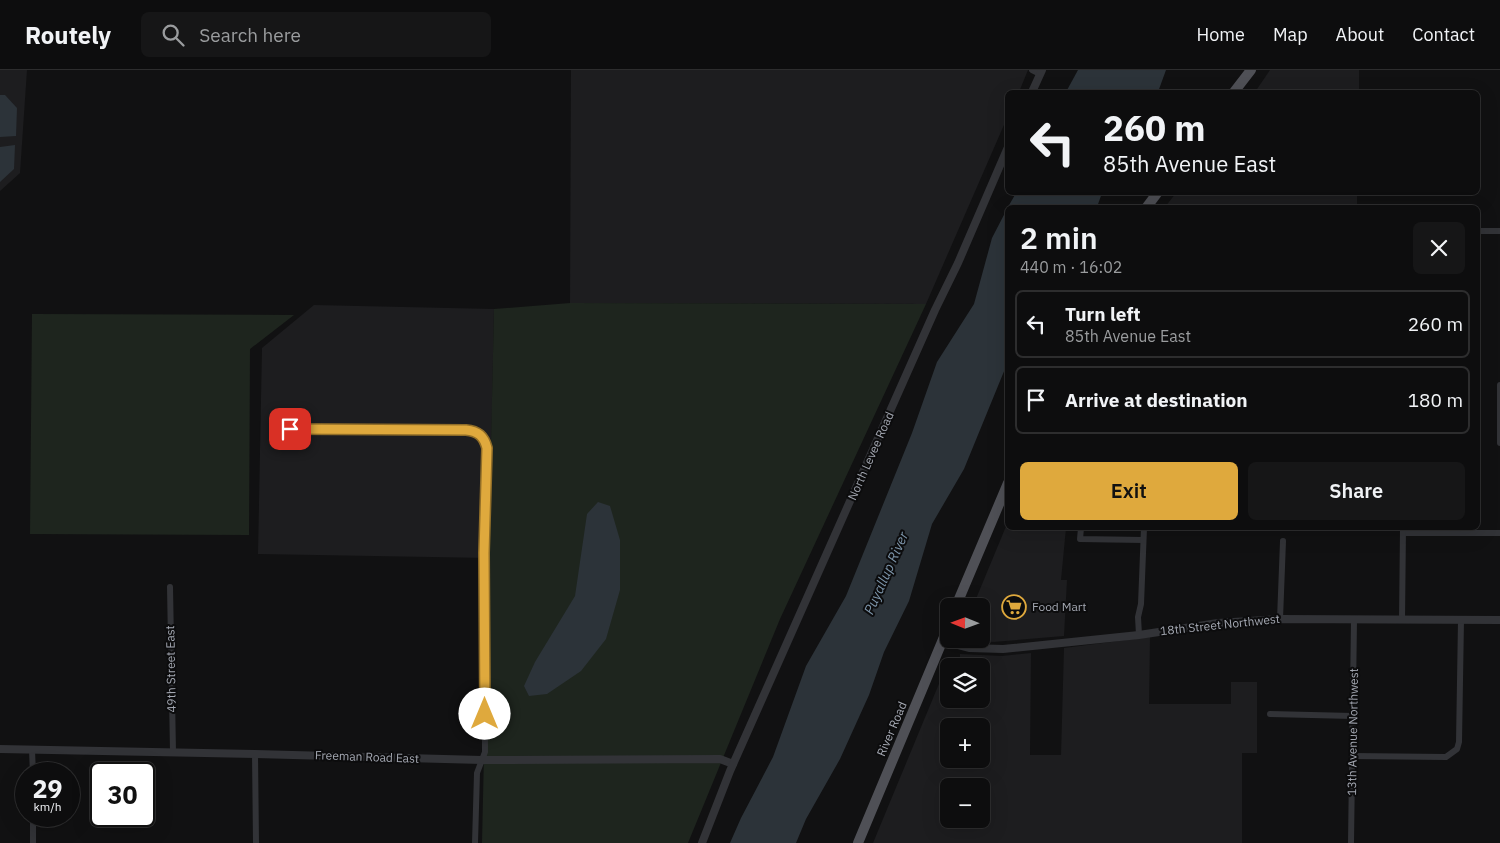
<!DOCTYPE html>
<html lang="en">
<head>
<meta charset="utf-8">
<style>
  body { margin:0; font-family:"IBM Plex Sans",sans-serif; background:#161617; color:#f1f3f6; height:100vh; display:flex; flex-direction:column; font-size:19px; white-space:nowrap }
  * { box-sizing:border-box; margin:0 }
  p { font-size:16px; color:#9a9c9e }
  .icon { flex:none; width:28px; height:28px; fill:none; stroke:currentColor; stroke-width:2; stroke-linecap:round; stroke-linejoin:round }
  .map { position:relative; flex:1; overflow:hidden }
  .sheet { position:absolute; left:1005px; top:135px; width:475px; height:325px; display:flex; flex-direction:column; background:#0d0d0e; border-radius:8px; box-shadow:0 5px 20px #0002,0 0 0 1px #2d2d2e }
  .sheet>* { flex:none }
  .banner { position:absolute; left:1005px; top:20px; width:475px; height:105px; border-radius:8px; box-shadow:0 5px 20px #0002,0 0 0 1px #2d2d2e; background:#0d0d0e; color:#f1f3f6; overflow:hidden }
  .needle { width:32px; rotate:271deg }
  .fabs { position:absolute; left:940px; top:528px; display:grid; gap:10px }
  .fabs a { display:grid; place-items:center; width:50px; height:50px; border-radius:8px; background:#0d0d0e; box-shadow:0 5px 20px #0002,0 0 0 1px #2d2d2e; font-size:25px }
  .speed { position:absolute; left:15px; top:692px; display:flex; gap:10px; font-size:25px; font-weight:700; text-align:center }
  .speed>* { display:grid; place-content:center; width:65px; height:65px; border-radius:50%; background:#0d0d0e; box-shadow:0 5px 20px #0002,0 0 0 1px #2d2d2e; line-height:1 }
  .speed small { font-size:12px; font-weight:400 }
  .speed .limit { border:2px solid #111; border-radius:8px; background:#fff; color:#111 }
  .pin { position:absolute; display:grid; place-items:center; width:42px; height:42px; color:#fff; margin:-21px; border-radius:10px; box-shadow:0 2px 8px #0006 }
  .me { position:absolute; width:55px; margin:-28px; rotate:0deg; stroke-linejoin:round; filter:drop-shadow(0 0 4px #0008) }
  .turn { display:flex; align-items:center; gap:18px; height:105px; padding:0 15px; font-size:22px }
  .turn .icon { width:65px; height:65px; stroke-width:2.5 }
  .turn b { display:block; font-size:35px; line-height:42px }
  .round { display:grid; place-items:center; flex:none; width:52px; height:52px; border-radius:8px; background:#161617 }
  .overview { display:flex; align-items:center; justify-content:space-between; height:85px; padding:0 15px }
  h1 { font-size:30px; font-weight:600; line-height:38px }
  .cta { display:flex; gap:10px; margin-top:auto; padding:10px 15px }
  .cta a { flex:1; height:58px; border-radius:8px; background:#dfa93d; color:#111; font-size:20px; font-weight:600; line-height:58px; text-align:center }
  .cta a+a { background:#161617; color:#f1f3f6 }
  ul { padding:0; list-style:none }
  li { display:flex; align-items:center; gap:15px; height:68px; margin:0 10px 8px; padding:0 5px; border:2px solid #2d2d2e; border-radius:8px }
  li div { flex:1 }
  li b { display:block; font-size:19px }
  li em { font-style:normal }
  header { display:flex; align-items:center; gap:30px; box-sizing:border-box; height:70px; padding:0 25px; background:#0d0d0e; border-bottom:1px solid #2d2d2e }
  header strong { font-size:24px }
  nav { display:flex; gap:28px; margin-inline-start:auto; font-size:18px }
  .search { width:350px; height:45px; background:#161617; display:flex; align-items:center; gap:12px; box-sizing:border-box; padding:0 18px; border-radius:8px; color:#9a9c9e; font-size:19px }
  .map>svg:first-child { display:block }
  .built { fill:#1d1d1f; fill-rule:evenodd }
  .green { fill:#1e251e }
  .water { fill:#2c3339 }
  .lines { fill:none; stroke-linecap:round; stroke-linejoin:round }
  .minor { stroke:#323337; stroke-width:6 }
  .tertiary { stroke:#323337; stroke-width:8 }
  .primary { stroke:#4f5056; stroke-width:10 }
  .route-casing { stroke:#916e28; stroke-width:12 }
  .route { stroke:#dfa93d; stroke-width:9 }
  .labels { text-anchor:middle; stroke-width:4; stroke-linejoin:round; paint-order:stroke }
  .street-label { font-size:12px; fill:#a4a8b2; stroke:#0c0c0d }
  .poi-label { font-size:12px; fill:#a4a8b2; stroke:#0c0c0d; text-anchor:start }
  .water-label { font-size:14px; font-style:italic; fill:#7d95aa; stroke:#0c0c0d }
</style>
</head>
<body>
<header>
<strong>Routely</strong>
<div class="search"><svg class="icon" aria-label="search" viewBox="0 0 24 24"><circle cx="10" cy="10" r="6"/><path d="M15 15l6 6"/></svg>Search here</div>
<nav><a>Home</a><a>Map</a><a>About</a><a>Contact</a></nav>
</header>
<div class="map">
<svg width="1500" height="773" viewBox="0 0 1500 773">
  <rect width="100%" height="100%" fill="#111112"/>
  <g class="built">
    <path d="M 0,0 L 27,0 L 20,103 L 0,121 Z"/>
    <path d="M 571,0 L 1028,0 L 1019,22 L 1008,22 L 1007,48 L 926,234 L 570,233 Z"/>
    <path d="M 1270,0 L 1359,0 L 1359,22 L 1255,22 Z"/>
    <path d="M 1176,123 L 1357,123 L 1357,137 L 1165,137 Z"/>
    <path d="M 314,235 L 494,239 L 489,488 L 258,484 L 262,278 Z"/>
    <path d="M 1007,454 L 1008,458 L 1066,458 L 1061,510 L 1067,510 L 1064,566 L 993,572 L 967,570 L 966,569 L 981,569 L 981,536 L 973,536 Z"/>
    <path d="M 1150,567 L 1149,634 L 1231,634 L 1231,612 L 1257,612 L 1257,683 L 1242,683 L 1242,773 L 873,773 L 948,592 L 960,588 L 960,584 L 1002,586 L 1031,583 L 1030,685 L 1061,685 L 1064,578 ZM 949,596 L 981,596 L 981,629 L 949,629 ZM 949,656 L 981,656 L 981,689 L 949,689 ZM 949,716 L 981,716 L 981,749 L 949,749 Z"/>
  </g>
  <g class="green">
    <path d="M 570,233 L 926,234 L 780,549 L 688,773 L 482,773 L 494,239 Z"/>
    <path d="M 32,244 L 294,245 L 250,279 L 249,465 L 30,464 Z"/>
  </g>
  <g class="water">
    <path d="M 1078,0 L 1166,0 L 1158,22 L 1066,22 Z"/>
    <path d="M 0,25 L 5,25 L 17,38 L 16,66 L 0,67 Z"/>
    <path d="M 15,75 L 14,99 L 0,112 L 0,77 Z"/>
    <path d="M 1016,123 L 1016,122 L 1102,123 L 1097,137 L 1008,137 Z"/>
    <path d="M 1007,139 L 1007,294 L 964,399 L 932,454 L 909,531 L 884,582 L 869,625 L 840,689 L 806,749 L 796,773 L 730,773 L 741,748 L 773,687 L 806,596 L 846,526 L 912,363 L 937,292 L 974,234 L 992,168 Z"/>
    <path d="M 598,432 L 610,436 L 620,470 L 620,520 L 606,569 L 581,601 L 547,624 L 529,626 L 524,616 L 535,592 L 575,526 L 587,444 Z"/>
  </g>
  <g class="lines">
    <g class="minor">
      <path d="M 1032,0 L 1040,4"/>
      <path d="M 1478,161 L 1500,161"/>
      <path d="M 1500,315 L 1500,373"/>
      <path d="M 275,359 L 466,360 C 479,361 484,366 487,378 L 484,483 L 485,682 L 477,703 L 475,773"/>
      <path d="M 1081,458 L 1080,469 L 1143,470"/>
      <path d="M 1403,463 L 1500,463"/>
      <path d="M 170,517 L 173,682"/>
      <path d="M 1280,549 L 1283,471"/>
      <path d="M 1402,550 L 1403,458"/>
      <path d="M 1139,565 L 1138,547 L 1141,534 L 1144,458"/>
      <path d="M 1270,644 L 1353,646"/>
      <path d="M 32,680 L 33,704"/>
      <path d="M 255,684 L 256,773"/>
      <path d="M 1352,686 L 1446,687 L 1457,679 L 1459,672 L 1461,550"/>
      <path d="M 33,746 L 33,773"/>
      <path d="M 1351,773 L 1354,550"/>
    </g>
    <g class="tertiary">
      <path d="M 1032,22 L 1042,0"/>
      <path d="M 942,571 L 969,578 L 1003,579 L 1139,565 L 1218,553 L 1280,549 L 1500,550"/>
      <path d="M 0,679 L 255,684 L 482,690 L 720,689 L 733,694"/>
      <path d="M 702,773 L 730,701 L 935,240 L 958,193 L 1008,77"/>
    </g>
    <g class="primary">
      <path d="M 1234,22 L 1251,0"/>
      <path d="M 1146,138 L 1158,122"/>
      <path d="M 956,536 L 1008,413"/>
      <path d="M 858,773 L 949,555"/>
    </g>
  </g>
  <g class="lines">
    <g class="route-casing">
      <path id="route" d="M 290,359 L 466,360 C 478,361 484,366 487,378 L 484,483 L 485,644"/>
    </g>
    <use href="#route" class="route"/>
  </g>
  <defs>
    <g id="supermarket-ring" transform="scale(1.25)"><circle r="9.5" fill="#0c0c0d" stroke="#dfa93d" stroke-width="1.5"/><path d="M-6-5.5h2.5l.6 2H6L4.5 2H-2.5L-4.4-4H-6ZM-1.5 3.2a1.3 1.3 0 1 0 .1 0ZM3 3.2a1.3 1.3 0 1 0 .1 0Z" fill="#dfa93d"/></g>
  </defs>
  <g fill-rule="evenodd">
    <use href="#supermarket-ring" x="1014" y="537"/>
  </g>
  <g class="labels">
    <g class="street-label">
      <text transform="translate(871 386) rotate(-66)" y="4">North Levee Road</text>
      <text transform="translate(1220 555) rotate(-6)" y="4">18th Street Northwest</text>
      <text transform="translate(171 599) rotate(-91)" y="4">49th Street East</text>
      <text transform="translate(892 659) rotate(-67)" y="4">River Road</text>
      <text transform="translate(1353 662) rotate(-89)" y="4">13th Avenue Northwest</text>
      <text transform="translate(367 687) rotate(2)" y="4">Freeman Road East</text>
    </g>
    <g class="poi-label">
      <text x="1032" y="541">Food Mart</text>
    </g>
    <g class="water-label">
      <text transform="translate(886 503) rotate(-66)" y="5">Puyallup River</text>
    </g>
  </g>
</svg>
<div class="fabs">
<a><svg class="needle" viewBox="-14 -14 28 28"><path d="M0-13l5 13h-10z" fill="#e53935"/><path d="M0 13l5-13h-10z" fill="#9a9c9e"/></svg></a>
<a><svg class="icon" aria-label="layers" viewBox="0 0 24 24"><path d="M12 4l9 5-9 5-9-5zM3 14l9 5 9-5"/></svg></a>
<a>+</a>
<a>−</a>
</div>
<div class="speed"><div>29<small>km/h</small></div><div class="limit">30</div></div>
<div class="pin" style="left:290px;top:359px;background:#d93025"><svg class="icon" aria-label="arrive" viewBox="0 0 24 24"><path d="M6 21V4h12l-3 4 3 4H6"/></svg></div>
<svg class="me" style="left:485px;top:644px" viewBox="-20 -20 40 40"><circle r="19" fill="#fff"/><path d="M0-13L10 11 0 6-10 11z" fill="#dfa93d"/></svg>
<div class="banner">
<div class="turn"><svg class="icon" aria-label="left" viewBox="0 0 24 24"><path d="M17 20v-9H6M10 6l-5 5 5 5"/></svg><div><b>260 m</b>85th Avenue East</div></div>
</div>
<section class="sheet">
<div class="overview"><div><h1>2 min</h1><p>440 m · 16:02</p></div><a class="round"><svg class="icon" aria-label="close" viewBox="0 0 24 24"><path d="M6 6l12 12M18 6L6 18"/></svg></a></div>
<ul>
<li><svg class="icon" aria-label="left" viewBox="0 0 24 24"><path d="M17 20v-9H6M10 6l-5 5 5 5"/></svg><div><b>Turn left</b><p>85th Avenue East</p></div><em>260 m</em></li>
<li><svg class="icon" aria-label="arrive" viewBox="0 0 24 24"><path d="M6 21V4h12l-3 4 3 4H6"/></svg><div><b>Arrive at destination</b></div><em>180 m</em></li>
</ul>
<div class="cta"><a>Exit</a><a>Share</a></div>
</section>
</div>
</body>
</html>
